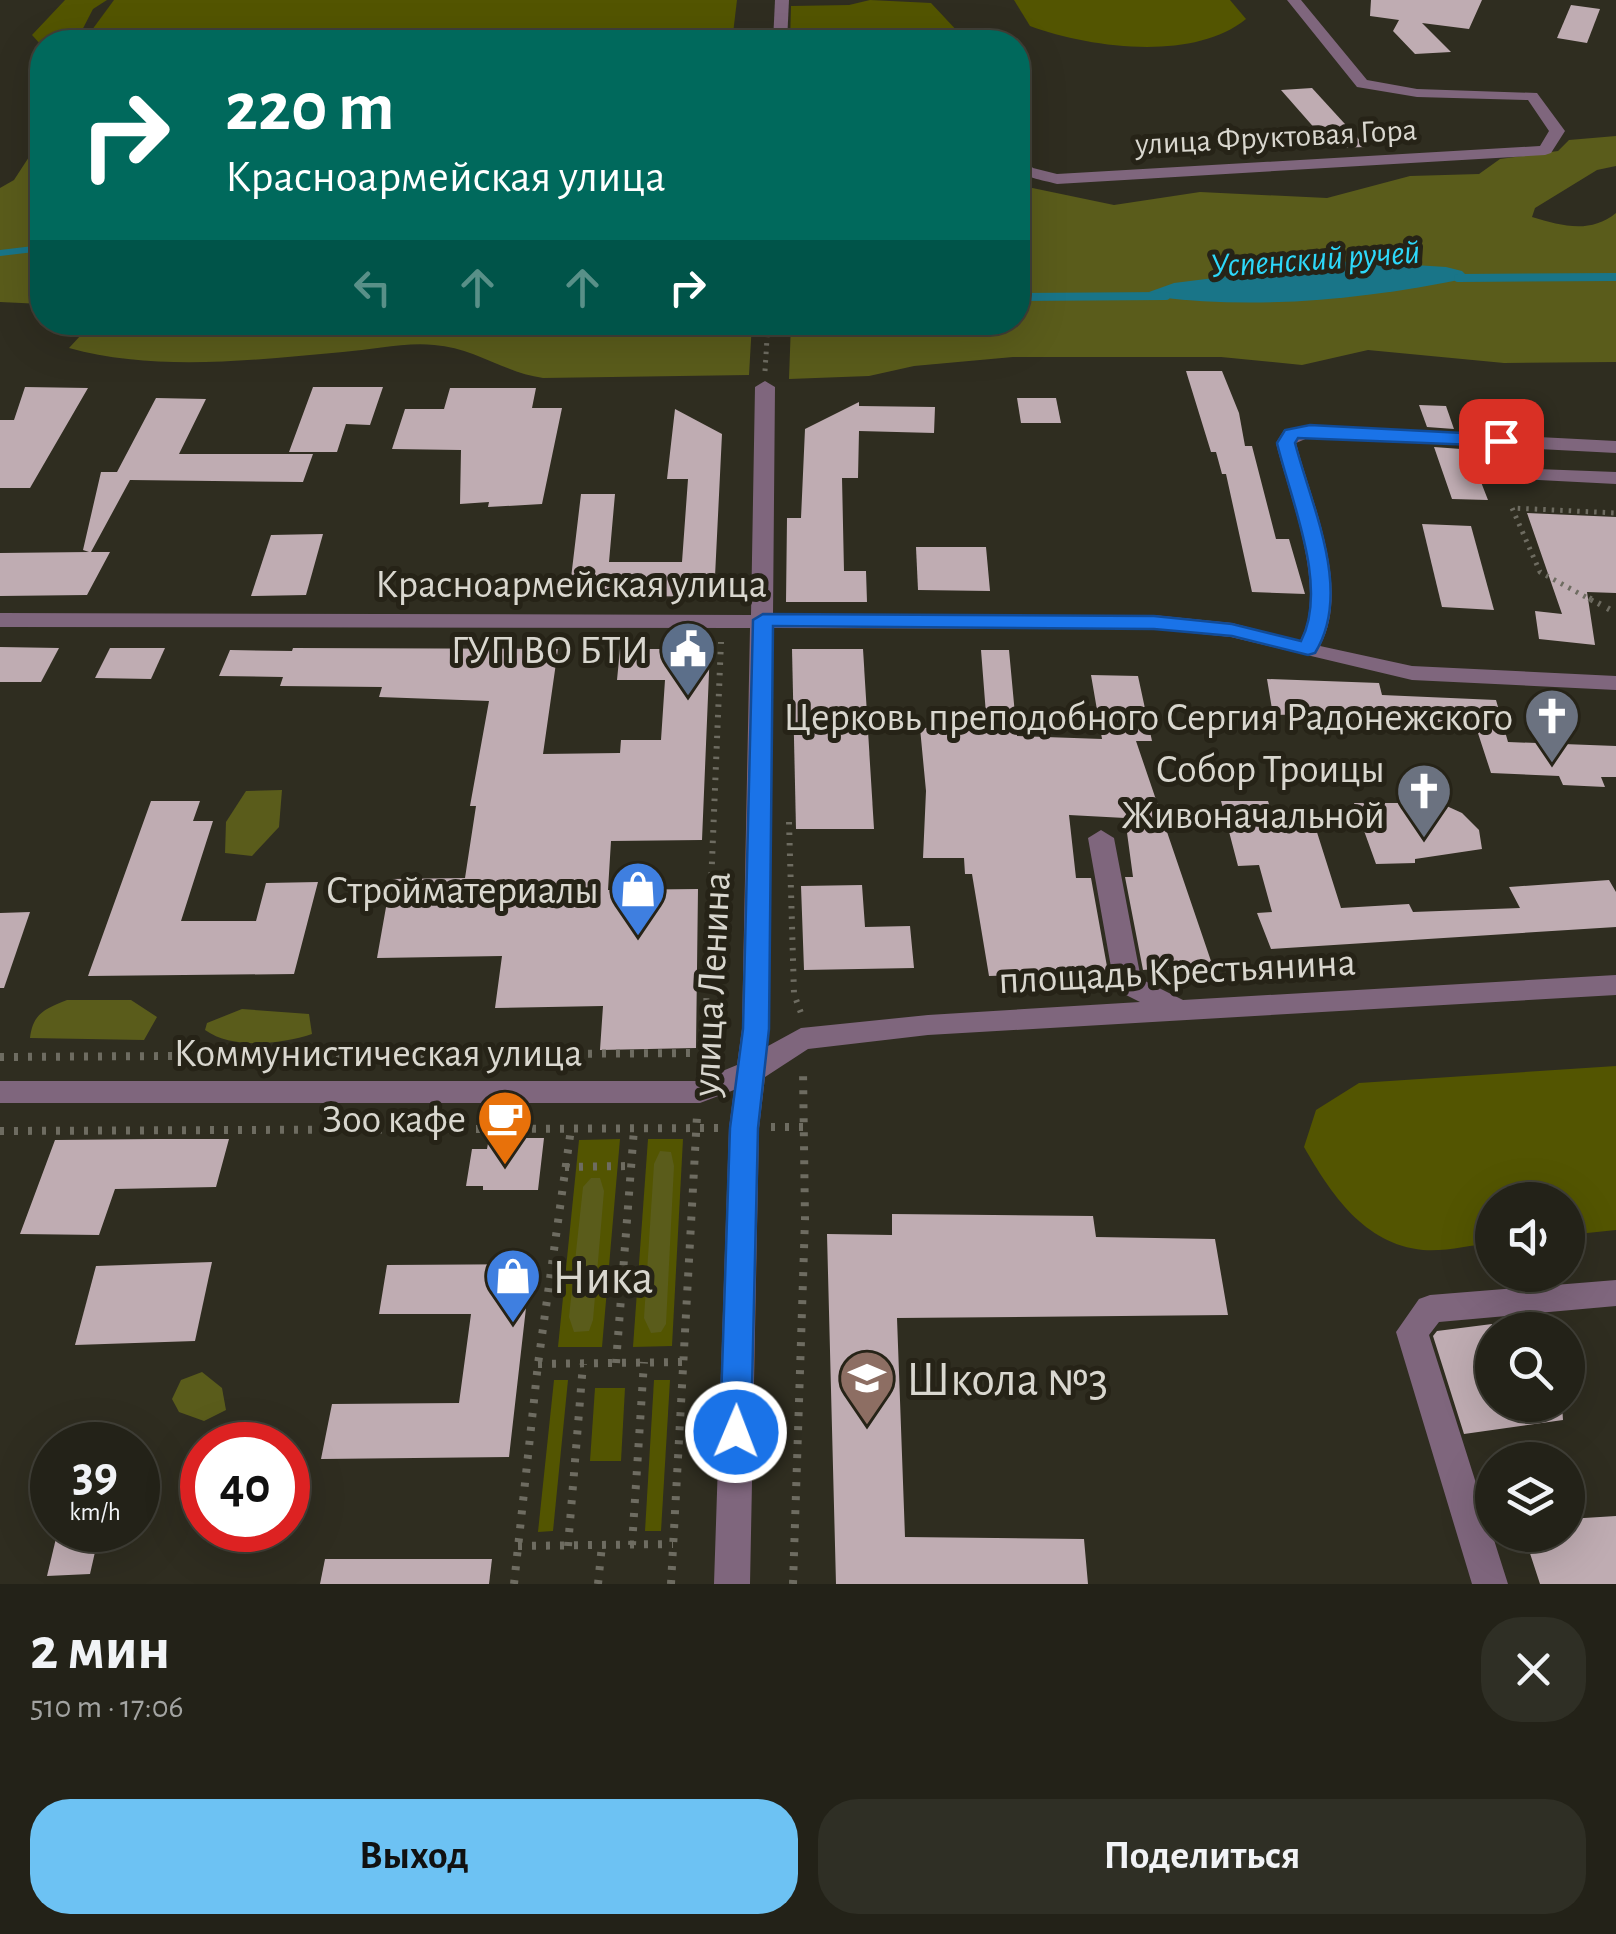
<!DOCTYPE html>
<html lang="ru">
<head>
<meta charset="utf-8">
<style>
  body { margin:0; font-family:"Alegreya Sans",sans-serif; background:#2f2f25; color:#f1f3f6; height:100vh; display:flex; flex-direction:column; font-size:38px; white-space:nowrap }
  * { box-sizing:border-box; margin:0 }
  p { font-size:32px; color:#a3a4a2 }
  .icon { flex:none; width:55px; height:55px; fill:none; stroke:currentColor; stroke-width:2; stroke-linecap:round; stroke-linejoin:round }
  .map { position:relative; height:1584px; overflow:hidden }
  .drawer { display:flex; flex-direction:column; background:#232218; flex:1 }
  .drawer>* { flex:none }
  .hud { position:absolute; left:30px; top:30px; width:1000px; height:305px; border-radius:40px; box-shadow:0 10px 40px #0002,0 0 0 2px #403f37; background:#00695c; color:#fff; overflow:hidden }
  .controls { position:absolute; left:1475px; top:1182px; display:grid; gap:20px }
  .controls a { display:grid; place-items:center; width:110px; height:110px; border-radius:50%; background:#232218; box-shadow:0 10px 40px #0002,0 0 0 2px #403f37; font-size:50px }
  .speed { position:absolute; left:30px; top:1422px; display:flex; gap:20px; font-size:50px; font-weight:700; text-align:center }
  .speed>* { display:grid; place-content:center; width:130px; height:130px; border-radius:50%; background:#232218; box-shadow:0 10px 40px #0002,0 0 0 2px #403f37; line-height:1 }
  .speed small { font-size:25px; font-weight:400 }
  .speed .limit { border:15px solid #d22; background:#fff; color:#111 }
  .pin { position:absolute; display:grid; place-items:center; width:85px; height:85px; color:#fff; margin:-42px; border-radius:20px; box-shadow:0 5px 15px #0006 }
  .me { position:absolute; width:110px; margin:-55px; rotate:1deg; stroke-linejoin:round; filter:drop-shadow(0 0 8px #0008) }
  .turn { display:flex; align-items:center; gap:35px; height:210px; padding:0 30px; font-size:45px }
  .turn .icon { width:130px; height:130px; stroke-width:2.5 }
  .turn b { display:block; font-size:70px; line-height:85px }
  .lanes { display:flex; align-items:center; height:95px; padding:0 30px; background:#0003; justify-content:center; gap:50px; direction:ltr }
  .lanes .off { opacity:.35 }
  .round { display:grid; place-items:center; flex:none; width:105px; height:105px; border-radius:40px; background:#2f2f25 }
  .headline { display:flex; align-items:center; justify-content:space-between; height:170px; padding:0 30px }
  h1 { font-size:60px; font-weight:700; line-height:75px }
  .primary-button { display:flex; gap:20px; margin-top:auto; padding:20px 30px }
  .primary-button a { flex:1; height:115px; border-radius:40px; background:#6dc2f3; color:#111; font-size:40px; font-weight:700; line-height:115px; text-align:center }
  .primary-button a+a { background:#2f2f25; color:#f1f3f6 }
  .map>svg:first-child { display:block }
  .green { fill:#535501 }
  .forest { fill:#5a5c1b }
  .water { fill:#197588 }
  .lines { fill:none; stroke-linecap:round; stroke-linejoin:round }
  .stream-far1 { stroke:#197588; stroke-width:6 }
  .stream { stroke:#197588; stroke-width:8 }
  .building { fill:#bfacb2 }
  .path-far2 { stroke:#6e6c61; stroke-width:5; stroke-dasharray:2.5 6; stroke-linecap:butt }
  .path-far1 { stroke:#6e6c61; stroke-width:6; stroke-dasharray:2.5 8; stroke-linecap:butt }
  .path { stroke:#6e6c61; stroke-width:8; stroke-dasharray:4 10; stroke-linecap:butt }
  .minor { fill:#7f667d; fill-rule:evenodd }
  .route { fill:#1a73e8; stroke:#114b97; stroke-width:2.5 }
  .labels { text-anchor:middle; stroke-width:10; stroke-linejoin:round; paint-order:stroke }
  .far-street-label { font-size:32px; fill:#d9d7cf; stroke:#262317 }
  .far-water-label { font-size:35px; font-style:italic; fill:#2dd8fa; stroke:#262317 }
  .street-label { font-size:40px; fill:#d9d7cf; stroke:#262317 }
  .poi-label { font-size:40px; fill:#d9d7cf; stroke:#262317; text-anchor:end }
  .near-poi-label { font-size:48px; fill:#d9d7cf; stroke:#262317; text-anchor:start }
</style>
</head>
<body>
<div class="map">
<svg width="1616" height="1584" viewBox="0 0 1616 1584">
  <rect width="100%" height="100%" fill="#2f2d20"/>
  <g class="green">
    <path d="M 65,0 L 107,0 L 93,9 L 78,38 L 86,42 L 42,42 L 42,46 L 32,35 Z"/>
    <path d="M 114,0 L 737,0 L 732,42 L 106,42 L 89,34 Z"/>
    <path d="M 870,0 L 931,3 L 960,34 L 937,42 L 790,42 L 791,6 L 849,5 Z"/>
    <path d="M 1014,0 L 1230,0 L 1246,19 C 1193,62 1090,48 1030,26 Z"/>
    <path d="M 1616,1066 L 1616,1230 L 1568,1235 L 1568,1200 L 1492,1200 L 1492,1243 C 1471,1245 1445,1252 1423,1250 C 1364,1244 1331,1194 1304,1147 L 1316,1110 L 1359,1083 Z"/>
    <path d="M 620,1139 L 602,1347 L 558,1347 L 579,1140 Z"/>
    <path d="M 648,1139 L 683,1139 L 672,1346 L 633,1347 Z"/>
    <path d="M 554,1380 L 568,1380 L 553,1531 L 538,1532 Z"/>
    <path d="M 654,1380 L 670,1380 L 661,1531 L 645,1531 Z"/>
    <path d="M 595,1388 L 625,1388 L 621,1461 L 590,1461 Z"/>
  </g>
  <g class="forest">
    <path d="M 1616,136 L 1616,166 L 1597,170 L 1535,208 L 1532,217 C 1562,226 1590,234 1616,213 L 1616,362 L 1504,363 L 1368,350 L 1302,365 L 1221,357 L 1013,357 L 914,366 L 869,376 L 789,379 L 791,323 L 1018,322 L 1018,185 L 1114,205 L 1200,192 L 1327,198 L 1410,176 L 1479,174 L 1500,159 L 1558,151 L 1569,140 Z"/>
    <path d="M 42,137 L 42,304 L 0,302 L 0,188 L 14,180 Z"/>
    <path d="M 93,322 L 752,322 L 752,323 L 749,375 L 543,378 C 505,373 475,348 434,345 C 405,342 372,350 343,352 C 254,360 156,372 69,348 Z"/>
    <path d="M 282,790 L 279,827 L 252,856 L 225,853 L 226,822 L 246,791 Z"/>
    <path d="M 67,1000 L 131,1000 L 157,1017 L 144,1040 L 30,1038 C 33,1013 45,1009 67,1000 Z"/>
    <path d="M 242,1009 L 309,1014 L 312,1034 C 281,1044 233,1050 205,1030 L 207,1023 Z"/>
    <path d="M 660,1151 L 671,1152 L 674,1166 L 666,1324 L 661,1332 L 651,1333 L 644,1318 L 654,1164 Z"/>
    <path d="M 591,1178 L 600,1178 L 604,1191 L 593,1320 L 589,1331 L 574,1332 L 569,1317 L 583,1187 Z"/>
    <path d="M 202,1372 L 222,1388 L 226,1410 L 204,1421 L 179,1412 L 172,1399 L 181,1380 Z"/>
  </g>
  <path class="water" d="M 1351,261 L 1446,267 L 1462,271 L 1469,278 C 1367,299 1260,310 1157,297 L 1149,292 L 1174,283 Z"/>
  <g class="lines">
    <path class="stream-far1" d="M 0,253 L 42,248"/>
    <g class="stream">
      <path d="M 1458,278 L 1616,277"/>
      <path d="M 1018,297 L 1166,296"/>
    </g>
  </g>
  <g class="building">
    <path d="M 1371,0 L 1482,0 L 1469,29 L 1422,23 L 1451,52 L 1415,54 L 1393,31 L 1399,20 L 1370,16 Z"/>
    <path d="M 1571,5 L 1600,9 L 1587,43 L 1557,38 Z"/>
    <path d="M 1312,88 L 1366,147 L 1332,148 L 1281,90 Z"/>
    <path d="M 1186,371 L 1222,371 L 1239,413 L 1245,446 L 1252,446 L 1276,539 L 1289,539 L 1305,594 L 1252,592 L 1226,474 L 1222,474 L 1216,452 L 1211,452 Z"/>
    <path d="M 25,387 L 88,388 L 30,488 L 0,488 L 0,420 L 14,420 Z"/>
    <path d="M 313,387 L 383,387 L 370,425 L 346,424 L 337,452 L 289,452 Z"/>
    <path d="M 450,388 L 536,388 L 532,408 L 562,408 L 542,504 L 488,507 L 489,502 L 460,504 L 461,450 L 392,449 L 405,409 L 444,409 Z"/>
    <path d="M 156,398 L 206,399 L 179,454 L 313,454 L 303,482 L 130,480 L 91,552 L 110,552 L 87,595 L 0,596 L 0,553 L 89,552 L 83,550 L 101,472 L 117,472 Z"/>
    <path d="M 1017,398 L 1056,398 L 1061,423 L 1021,423 Z"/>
    <path d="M 859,402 L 859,406 L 935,407 L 934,433 L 859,431 L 858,478 L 842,478 L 844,571 L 866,571 L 867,602 L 786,602 L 787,518 L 801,518 L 805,429 Z"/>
    <path d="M 1419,405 L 1446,406 L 1454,429 L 1427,427 Z"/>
    <path d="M 675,409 L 722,434 L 714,597 L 569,595 L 581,494 L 615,494 L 609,562 L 682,562 L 688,479 L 667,479 Z"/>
    <path d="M 1434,447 L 1461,449 L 1464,459 L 1472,459 L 1488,500 L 1452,499 Z"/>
    <path d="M 1527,513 L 1616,517 L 1616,593 L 1587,592 L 1595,645 L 1539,639 L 1535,611 L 1562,614 Z"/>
    <path d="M 1422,524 L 1471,526 L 1494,610 L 1442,607 Z"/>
    <path d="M 323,534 L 306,595 L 251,596 L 271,535 Z"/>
    <path d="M 916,547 L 986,547 L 990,591 L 918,590 Z"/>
    <path d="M 0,647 L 59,648 L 41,682 L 0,682 Z"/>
    <path d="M 110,648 L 165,648 L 151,679 L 95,678 Z"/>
    <path d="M 293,648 L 558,649 L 543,754 L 620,753 L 621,740 L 661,740 L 665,680 L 617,680 L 620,649 L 710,649 L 702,840 L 611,841 L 608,890 L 698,889 L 696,1048 L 600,1050 L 603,1006 L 495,1008 L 502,956 L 377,958 L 391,879 L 465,878 L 476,806 L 470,806 L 489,701 L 379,697 L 382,687 L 280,686 L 283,677 L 219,676 L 230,650 L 292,651 Z"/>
    <path d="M 792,649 L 863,649 L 874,829 L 796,829 Z"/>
    <path d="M 981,650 L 1009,650 L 1017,736 L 1102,739 L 1091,675 L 1138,676 L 1152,741 L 1136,741 L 1212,964 L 1143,970 L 1125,877 L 1133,877 L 1125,818 L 1069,815 L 1076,878 L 1091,878 L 1108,972 L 989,976 L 972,874 L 965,874 L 964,858 L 923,858 L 926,791 L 920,728 L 987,727 Z"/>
    <path d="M 1267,679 L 1379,683 L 1382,695 L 1496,700 L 1508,742 L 1616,746 L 1616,777 L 1601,777 L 1605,787 L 1563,785 L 1559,776 L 1491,773 L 1475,724 L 1389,721 L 1366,721 L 1367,729 L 1326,728 L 1321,714 L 1273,715 Z"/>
    <path d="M 151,801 L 200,801 L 193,821 L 213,821 L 181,921 L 256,921 L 266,883 L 318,882 L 294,974 L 88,976 Z"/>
    <path d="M 1221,801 L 1268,801 L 1276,826 L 1315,826 L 1341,908 L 1409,904 L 1413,912 L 1520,908 L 1509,887 L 1609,880 L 1616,892 L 1616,927 L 1271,949 L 1257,913 L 1272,912 L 1259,865 L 1238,866 Z"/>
    <path d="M 1354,803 L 1440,803 L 1462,813 L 1479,830 L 1482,849 L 1415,859 L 1415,863 L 1376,864 Z"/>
    <path d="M 862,885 L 865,927 L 910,926 L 914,968 L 804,970 L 801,886 Z"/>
    <path d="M 30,912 L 4,988 L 0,988 L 0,913 Z"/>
    <path d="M 489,1138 L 544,1138 L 538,1190 L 483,1190 L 483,1186 L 466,1186 L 472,1149 L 487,1149 Z"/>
    <path d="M 156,1139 L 229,1139 L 216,1187 L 115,1189 L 99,1235 L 20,1234 L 55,1140 Z"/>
    <path d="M 892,1214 L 1093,1216 L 1096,1237 L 1215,1239 L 1228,1315 L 897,1318 L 905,1537 L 1084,1539 L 1088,1584 L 836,1584 L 827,1234 L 892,1235 Z"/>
    <path d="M 212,1262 L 195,1341 L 75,1345 L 96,1266 Z"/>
    <path d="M 531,1264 L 509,1457 L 321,1459 L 332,1404 L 459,1403 L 471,1314 L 379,1314 L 387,1265 Z"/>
    <path d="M 1492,1324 L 1492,1405 L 1562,1405 L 1563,1420 L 1464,1434 L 1433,1336 L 1437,1331 Z"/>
    <path d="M 1616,1516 L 1616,1584 L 1540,1584 L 1524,1535 L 1568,1535 L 1568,1519 Z"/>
    <path d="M 58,1530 L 100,1530 L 90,1574 L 47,1576 Z"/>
    <path d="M 325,1559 L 492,1559 L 489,1584 L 320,1584 Z"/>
  </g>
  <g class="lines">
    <g class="path-far2">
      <path d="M 765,371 L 768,322"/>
      <path d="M 1593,601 L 1540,572 L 1512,508 L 1616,513"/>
    </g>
    <g class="path-far1">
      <path d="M 1589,598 L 1616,613"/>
      <path d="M 789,822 L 794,994 L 801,1013"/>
      <path d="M 705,1032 L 721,642"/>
    </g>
    <g class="path">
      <path d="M 704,1054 L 705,1030"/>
      <path d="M 0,1057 L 704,1053 L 724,1044"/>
      <path d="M 771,1127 L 805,1127"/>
      <path d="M 0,1131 L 719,1128"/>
      <path d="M 565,1167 L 631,1166"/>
      <path d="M 616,1363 L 634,1129"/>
      <path d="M 538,1364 L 683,1362"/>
      <path d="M 632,1545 L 644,1362"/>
      <path d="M 518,1546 L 673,1544"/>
      <path d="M 568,1546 L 583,1364"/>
      <path d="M 514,1584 L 538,1364 L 571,1129"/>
      <path d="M 598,1584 L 602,1545"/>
      <path d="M 671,1584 L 697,1116"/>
      <path d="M 793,1584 L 805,1219 L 803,1070"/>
    </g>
    <g class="minor">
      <path d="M 775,0 L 789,0 L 787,42 L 773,42 Z"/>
      <path d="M 1287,0 L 1301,0 L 1367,80 L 1417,89 L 1537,93 L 1565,131 L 1551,153 L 1545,155 L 1057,184 C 1036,178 1016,179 1018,154 L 1033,168 L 1057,174 L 1540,146 L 1549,131 L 1528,100 L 1417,97 L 1357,87 Z"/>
      <path d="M 765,381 L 775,387 L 773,615 L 1153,615 L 1232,623 L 1300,641 C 1328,589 1290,499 1276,443 L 1284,430 L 1310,425 L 1616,441 L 1616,453 L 1310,437 L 1296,443 C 1312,504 1351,587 1320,646 L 1412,666 L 1616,676 L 1616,690 L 1412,680 L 1231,637 L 1153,629 L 773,628 L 768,1046 L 801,1028 L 928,1015 L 1140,1002 L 1118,991 L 1114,984 L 1088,838 L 1101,830 L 1114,838 L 1141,979 L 1183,1000 L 1616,975 L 1616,995 L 928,1035 L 808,1049 L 765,1077 L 759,1128 L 750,1584 L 714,1584 L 729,1128 L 734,1090 L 700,1103 L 0,1103 L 0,1081 L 698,1081 L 737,1065 L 742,1029 L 750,628 L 0,627 L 0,613 L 751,615 L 755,387 Z"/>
      <path d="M 1488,467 L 1616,472 L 1616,484 L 1481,477 L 1478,473 Z"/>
      <path d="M 1616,1280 L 1616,1306 L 1439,1322 L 1429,1335 L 1508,1584 L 1472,1584 L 1396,1332 L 1419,1299 L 1430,1295 Z"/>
    </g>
  </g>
  <path class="route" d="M 1310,425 L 1501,435 L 1510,441 L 1501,446 L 1298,438 L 1295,443 C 1312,508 1353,592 1315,653 L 1308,655 L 1232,636 L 1154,629 L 773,626 L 769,1029 L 758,1128 L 751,1432 L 747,1442 L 736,1446 L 725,1442 L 720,1432 L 730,1128 L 743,1029 L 753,620 L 763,614 L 1154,616 L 1232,624 L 1301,641 C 1329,587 1291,501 1277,443 L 1285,430 Z"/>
  <defs>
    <g id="civic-pin" transform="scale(2.875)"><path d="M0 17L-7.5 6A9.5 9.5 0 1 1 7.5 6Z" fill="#5c6f8a" stroke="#262317"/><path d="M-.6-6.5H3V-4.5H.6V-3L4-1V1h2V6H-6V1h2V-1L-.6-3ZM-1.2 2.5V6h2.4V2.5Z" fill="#fff"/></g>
    <g id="church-pin" transform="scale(2.875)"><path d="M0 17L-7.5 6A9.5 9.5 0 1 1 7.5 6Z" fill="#6b7280" stroke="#262317"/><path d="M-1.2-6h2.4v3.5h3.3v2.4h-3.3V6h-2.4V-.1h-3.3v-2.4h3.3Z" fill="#fff"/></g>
    <g id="shop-pin" transform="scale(2.875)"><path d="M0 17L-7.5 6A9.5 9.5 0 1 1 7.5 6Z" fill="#3f7fe0" stroke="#262317"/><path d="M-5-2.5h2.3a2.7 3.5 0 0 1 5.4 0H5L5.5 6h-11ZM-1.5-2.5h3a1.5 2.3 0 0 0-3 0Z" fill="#fff"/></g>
    <g id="cafe-pin" transform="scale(2.875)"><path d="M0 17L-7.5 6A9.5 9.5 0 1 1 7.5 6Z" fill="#e8710a" stroke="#262317"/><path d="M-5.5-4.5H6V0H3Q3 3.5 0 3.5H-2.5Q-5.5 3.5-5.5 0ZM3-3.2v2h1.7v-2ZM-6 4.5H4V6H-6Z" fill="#fff"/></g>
    <g id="school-pin" transform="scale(2.875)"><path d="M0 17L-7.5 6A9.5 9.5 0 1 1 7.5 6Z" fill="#8d6e63" stroke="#262317"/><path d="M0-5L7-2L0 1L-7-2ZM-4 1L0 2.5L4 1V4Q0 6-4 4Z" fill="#fff"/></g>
  </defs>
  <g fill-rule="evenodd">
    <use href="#civic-pin" x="688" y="649"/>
    <use href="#church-pin" x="1552" y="716"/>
    <use href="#church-pin" x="1424" y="791"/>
    <use href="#shop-pin" x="638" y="889"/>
    <use href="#cafe-pin" x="505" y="1118"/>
    <use href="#shop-pin" x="513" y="1276"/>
    <use href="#school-pin" x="867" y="1378"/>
  </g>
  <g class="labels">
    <g class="far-street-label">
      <text transform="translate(1276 136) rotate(-3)" y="11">улица Фруктовая Гора</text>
    </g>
    <g class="far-water-label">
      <text transform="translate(1315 258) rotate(-4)" y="12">Успенский ручей</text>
    </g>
    <g class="street-label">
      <text x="571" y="597">Красноармейская улица</text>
      <text transform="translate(1177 970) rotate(-3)" y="14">площадь Крестьянина</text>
      <text transform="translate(710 984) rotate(-87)" y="14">улица Ленина</text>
      <text x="378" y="1066">Коммунистическая улица</text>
    </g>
    <g class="poi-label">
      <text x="649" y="663">ГУП ВО БТИ</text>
      <text x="1513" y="730">Церковь преподобного Сергия Радонежского</text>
      <text x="1385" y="782">Собор Троицы<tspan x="1385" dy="46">Живоначальной</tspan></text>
      <text x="599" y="903">Стройматериалы</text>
      <text x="466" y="1132">Зоо кафе</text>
    </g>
    <g class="near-poi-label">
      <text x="552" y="1293">Ника</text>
      <text x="906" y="1395">Школа №3</text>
    </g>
  </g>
</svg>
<div class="controls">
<a><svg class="icon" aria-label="sound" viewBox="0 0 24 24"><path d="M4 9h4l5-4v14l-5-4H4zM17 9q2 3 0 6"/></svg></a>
<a><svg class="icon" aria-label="search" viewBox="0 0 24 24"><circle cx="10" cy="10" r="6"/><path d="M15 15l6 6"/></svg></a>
<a><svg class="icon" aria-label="layers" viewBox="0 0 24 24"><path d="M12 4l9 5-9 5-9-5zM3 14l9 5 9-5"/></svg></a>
</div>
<div class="speed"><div>39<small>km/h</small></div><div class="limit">40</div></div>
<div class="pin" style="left:1501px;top:441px;background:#d93025"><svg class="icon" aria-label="arrive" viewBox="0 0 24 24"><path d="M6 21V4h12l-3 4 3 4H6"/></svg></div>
<svg class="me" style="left:736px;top:1432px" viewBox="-20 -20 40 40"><circle r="17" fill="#1a73e8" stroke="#fff" stroke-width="3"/><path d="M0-11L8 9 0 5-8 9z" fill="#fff"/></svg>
<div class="hud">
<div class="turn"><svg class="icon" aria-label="right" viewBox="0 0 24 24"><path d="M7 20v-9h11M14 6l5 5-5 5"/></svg><div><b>220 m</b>Красноармейская улица</div></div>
<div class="lanes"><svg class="icon off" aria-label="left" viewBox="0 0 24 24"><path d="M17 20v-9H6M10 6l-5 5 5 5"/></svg><svg class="icon off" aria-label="ahead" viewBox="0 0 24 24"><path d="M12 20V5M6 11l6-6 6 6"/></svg><svg class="icon off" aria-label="ahead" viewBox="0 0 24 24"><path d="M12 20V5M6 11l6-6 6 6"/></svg><svg class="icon" aria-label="right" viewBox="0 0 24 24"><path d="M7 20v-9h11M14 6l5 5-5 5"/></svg></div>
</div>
</div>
<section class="drawer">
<div class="headline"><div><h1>2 мин</h1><p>510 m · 17:06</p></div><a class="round"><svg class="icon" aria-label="close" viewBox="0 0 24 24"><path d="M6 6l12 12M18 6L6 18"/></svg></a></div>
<div class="primary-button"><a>Выход</a><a>Поделиться</a></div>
</section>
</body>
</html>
